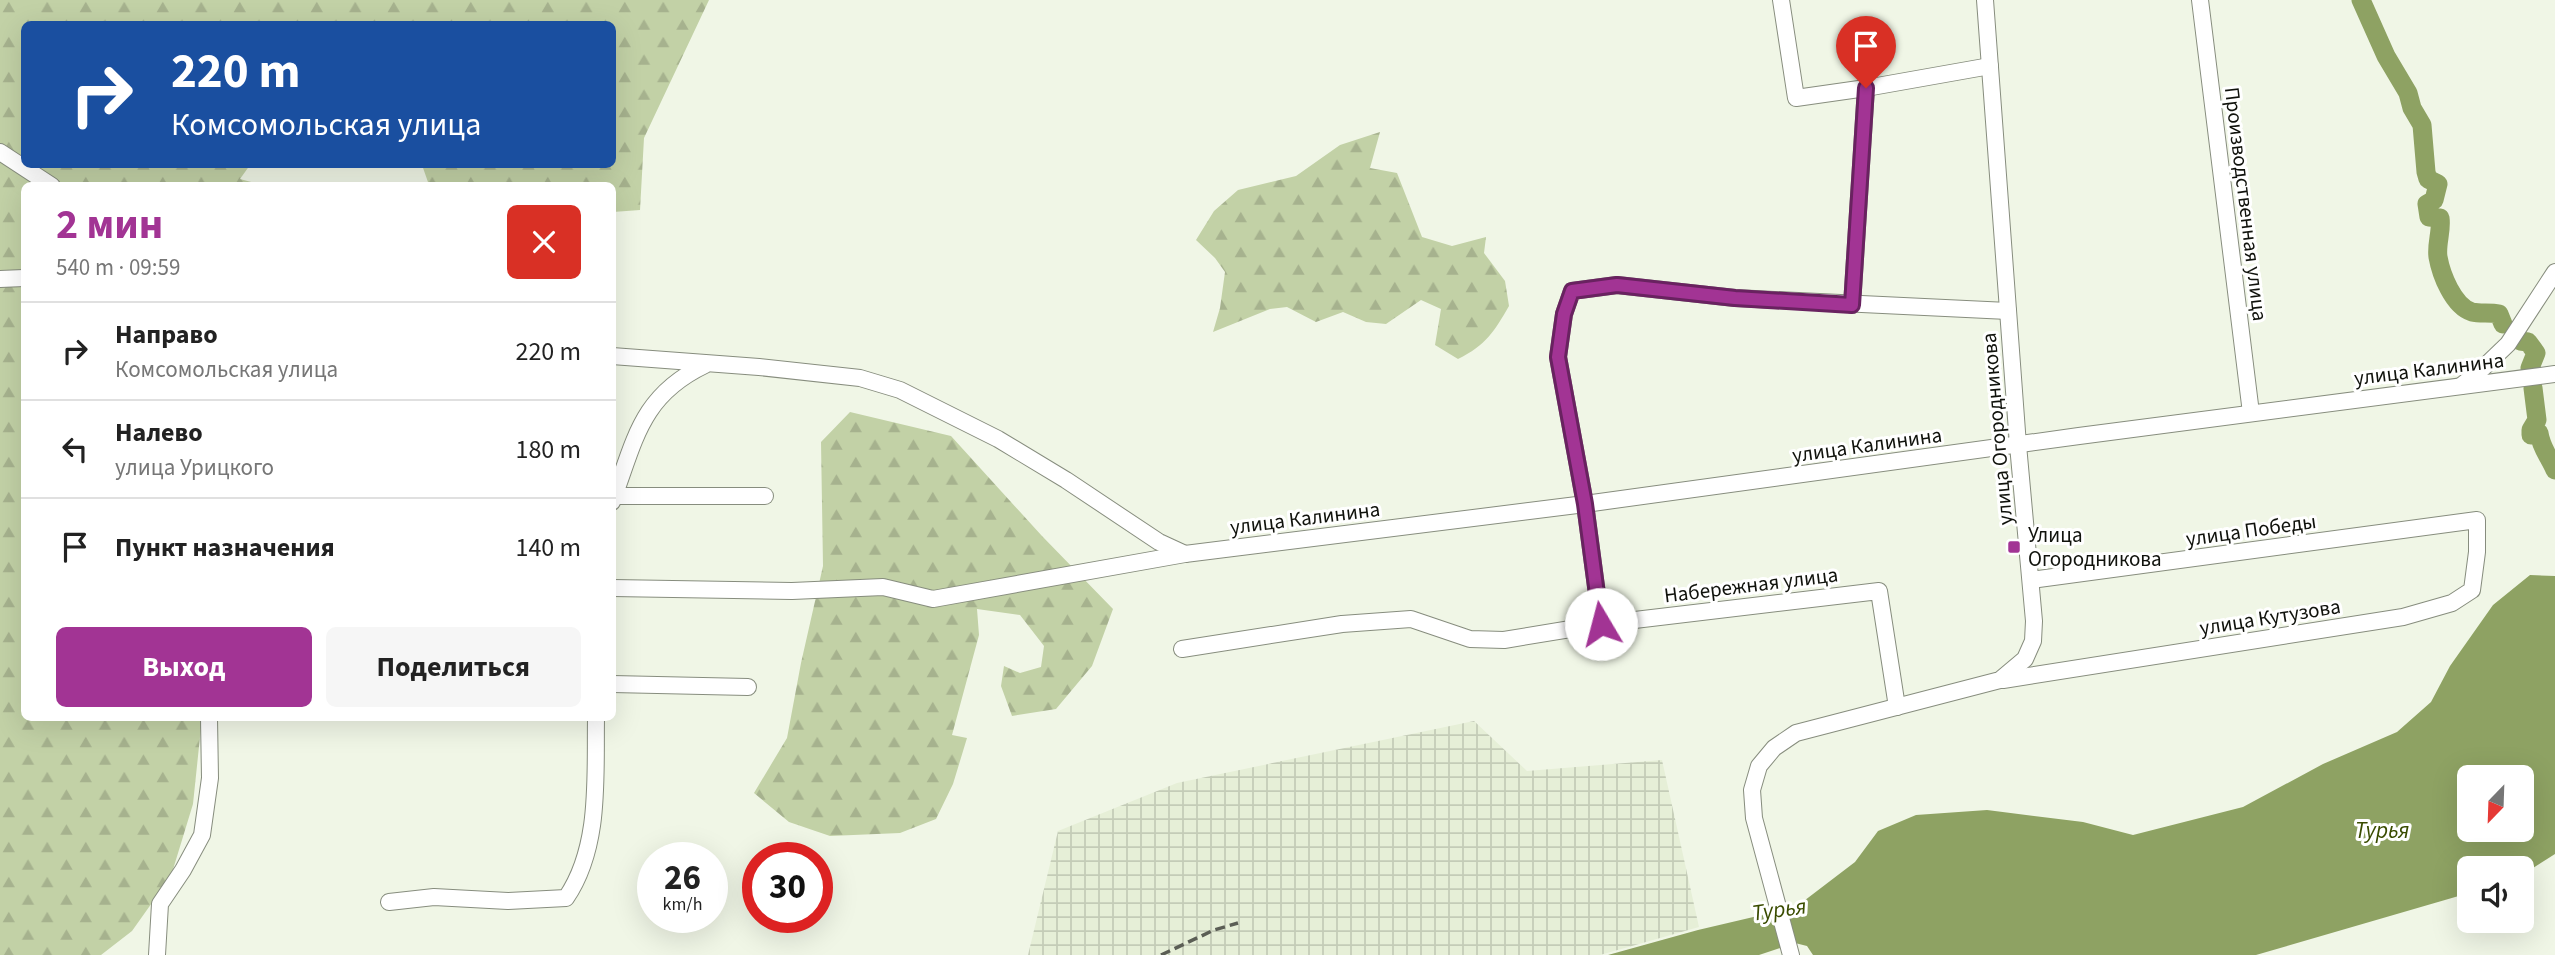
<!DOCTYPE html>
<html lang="ru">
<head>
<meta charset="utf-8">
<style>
  body { margin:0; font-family:"Source Sans 3",sans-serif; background:#f6f6f6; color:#222; height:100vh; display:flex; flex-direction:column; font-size:26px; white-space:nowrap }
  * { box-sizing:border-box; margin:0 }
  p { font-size:23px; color:#767676 }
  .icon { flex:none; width:38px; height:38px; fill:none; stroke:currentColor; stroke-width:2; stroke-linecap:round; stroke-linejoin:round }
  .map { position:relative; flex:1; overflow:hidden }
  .side { position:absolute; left:21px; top:182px; width:595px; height:539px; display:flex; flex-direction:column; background:#fff; border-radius:10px; box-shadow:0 7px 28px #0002 }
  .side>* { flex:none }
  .banner { position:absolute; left:21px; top:21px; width:595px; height:147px; border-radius:10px; box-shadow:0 7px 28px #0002; background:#1a4fa0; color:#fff; overflow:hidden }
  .needle { width:46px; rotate:203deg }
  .tools { position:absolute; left:2457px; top:765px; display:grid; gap:14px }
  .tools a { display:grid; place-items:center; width:77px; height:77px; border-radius:10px; background:#fff; box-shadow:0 7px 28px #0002; font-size:35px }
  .speed { position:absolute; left:637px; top:842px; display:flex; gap:14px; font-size:35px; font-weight:700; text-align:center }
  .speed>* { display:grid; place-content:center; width:91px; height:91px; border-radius:50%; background:#fff; box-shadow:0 7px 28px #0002; line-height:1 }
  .speed small { font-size:18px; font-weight:400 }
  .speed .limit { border:10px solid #d22; background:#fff; color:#111 }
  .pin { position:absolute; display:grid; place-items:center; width:60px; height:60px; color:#fff; margin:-72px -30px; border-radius:50% 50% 50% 0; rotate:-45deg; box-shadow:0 0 7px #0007 }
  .pin .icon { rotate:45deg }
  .me { position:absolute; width:77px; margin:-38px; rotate:352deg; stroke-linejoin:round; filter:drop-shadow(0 0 5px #0008) }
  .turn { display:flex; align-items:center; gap:24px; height:147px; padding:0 35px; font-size:32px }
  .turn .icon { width:91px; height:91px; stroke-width:2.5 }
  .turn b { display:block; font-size:49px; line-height:60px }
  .round { display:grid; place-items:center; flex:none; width:74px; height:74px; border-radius:10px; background:#f6f6f6 }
  .summary { display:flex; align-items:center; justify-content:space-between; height:119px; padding:0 35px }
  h1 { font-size:42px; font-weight:700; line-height:52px; color:#a23494 }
  .primary-button { display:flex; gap:14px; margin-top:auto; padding:14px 35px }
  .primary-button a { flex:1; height:80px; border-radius:10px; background:#a23494; color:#fff; font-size:28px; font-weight:700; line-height:80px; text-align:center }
  .primary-button a+a { background:#f6f6f6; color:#222 }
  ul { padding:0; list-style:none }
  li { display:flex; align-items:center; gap:21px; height:98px; padding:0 35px; border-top:2px solid #e0e0e0 }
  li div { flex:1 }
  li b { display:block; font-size:26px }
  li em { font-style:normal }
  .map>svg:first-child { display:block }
  .industrial { fill:url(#industrial-grid) }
  .forest { fill:url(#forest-firs) }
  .water { fill:#8ea263; fill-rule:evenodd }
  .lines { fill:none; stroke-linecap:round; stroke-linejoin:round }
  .river { stroke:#8ea263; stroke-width:19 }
  .minor-casing { stroke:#878d7e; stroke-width:18 }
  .minor { stroke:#fff; stroke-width:16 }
  .rail { stroke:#5b5e55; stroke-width:3.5; stroke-dasharray:10 5; stroke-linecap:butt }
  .route-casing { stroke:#692260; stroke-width:18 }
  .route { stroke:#a23494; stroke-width:12 }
  .poi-dot { fill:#a23494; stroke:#fff; stroke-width:2.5 }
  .labels { text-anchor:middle; stroke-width:6; stroke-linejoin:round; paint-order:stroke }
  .street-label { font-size:21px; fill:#10120c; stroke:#fff }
  .poi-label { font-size:21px; fill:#10120c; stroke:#fff; text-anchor:start }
  .water-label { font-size:23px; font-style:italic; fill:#3a4c00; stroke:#fff }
</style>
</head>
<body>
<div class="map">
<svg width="2555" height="955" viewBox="0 0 2555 955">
  <defs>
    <pattern id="industrial-grid" width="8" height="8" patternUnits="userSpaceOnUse" patternTransform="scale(1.75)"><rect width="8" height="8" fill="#e6efd7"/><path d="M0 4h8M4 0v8" fill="none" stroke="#c4ccb7"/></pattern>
    <pattern id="forest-firs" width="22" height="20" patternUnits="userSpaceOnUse" patternTransform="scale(1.75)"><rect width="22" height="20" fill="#c2d1a6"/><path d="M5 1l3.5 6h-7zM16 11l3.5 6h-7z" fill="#a6b28e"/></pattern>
  </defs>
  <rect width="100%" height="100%" fill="#f0f6e6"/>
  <path class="industrial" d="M 1474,721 L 1527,771 L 1662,760 L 1699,927 L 1600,955 L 1028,955 L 1058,831 L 1177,783 Z"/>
  <g class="forest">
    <path d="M 0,0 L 709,0 L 644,138 L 640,210 L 613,212 L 612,186 L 429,185 L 422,165 L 612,164 L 612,24 L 24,24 L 24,164 L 250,165 L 240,179 L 262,185 L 24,186 L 24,718 L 202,718 L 193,804 L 171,876 L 132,931 L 101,955 L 0,955 Z"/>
    <path d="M 1380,132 L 1370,168 L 1397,173 L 1422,237 L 1452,246 L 1486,237 L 1484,253 L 1505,281 L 1509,306 C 1494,332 1486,345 1458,359 L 1435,345 L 1441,309 L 1421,300 L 1386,324 L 1366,322 L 1343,312 L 1316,322 L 1287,307 L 1270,309 L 1213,332 L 1220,308 L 1225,272 L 1215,258 L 1196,240 L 1214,211 L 1238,190 L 1296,176 L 1340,145 Z"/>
    <path d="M 850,412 L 951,436 L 1042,536 L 1113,609 L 1092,666 L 1056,709 L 1012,716 L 1001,686 L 1004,666 L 1020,673 L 1041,667 L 1044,646 L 1020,615 L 977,609 L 979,635 L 952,735 L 967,738 L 953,784 L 936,819 L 900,833 L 830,836 L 789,822 L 754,793 L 787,738 L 801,663 L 823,566 L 821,442 Z"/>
  </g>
  <path class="water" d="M 2530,575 L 2555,576 L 2555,854 L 2522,875 L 2522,868 L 2469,868 L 2469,893 L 2256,955 L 1813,955 L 1807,946 L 1795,943 L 1759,955 L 1608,955 L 1698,930 L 1796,907 L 1855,862 L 1878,831 L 1916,815 L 1987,810 L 2083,822 L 2133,835 L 2243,807 L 2323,764 L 2397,732 L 2431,702 L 2450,666 L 2493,605 ZM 2469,777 L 2522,777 L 2522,830 L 2469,830 Z"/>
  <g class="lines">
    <g class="river">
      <path d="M 2361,0 L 2386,56 L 2408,93 L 2412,108 L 2422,125 L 2426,172 L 2428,179 L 2438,184 L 2434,200 L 2427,204 L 2429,217 L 2440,218 C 2442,231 2436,244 2438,257 C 2441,274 2453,306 2472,312 C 2480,314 2490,312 2499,314 L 2503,324"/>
      <path d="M 2520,341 L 2528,342 L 2536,353 L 2530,368"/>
      <path d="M 2533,388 L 2537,420 L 2531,430 L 2531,435 L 2539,433 C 2541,448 2549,456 2555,470"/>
    </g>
    <g class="minor-casing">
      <g id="minor">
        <path d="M 1781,0 L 1796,98 L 1866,88 L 1990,66"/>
        <path d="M 2200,0 L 2251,413"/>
        <path d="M 0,152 L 52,186"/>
        <path d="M 0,279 L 24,278"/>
        <path d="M 1852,305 L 1866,88"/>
        <path d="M 612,356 L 759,367 L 860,378 L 900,390 L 998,439 L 1066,480 L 1159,542 L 1185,554"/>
        <path d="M 2461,386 L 2483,368 L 2508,344 L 2555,272"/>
        <path d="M 615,496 L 765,496"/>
        <path d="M 612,502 C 635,441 640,396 705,365"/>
        <path d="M 612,588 L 792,591 L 883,587 L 933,599 L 1185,554 L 1585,504 L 2079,436 L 2555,374"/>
        <path d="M 1601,624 L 1585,504 L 1558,357 L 1564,314 L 1572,291 L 1617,285 L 1735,298 L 2008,311"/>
        <path d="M 1182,649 L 1342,624 L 1411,619 L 1470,639 L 1504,640 L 1601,624 L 1879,591 L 1897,707"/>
        <path d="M 2003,680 L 2403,617 L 2452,603 L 2472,590 L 2477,552 L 2477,520 L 2031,580"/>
        <path d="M 612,684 L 748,687"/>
        <path d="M 389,902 L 434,897 L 508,901 L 566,898 C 601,847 595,777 596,718"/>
        <path d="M 157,955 L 160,904 L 183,870 L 202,835 L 210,778 L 209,718"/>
        <path d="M 1791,955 L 1754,818 L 1752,790 L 1759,766 L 1774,748 L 1796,733 L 2000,680 L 2025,659 L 2033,641 L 2034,621 L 2018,445 L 1985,0"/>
      </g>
    </g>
    <use href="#minor" class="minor"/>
    <path class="rail" d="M 1161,955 L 1214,930 L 1238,923"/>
  </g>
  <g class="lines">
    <g class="route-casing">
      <path id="route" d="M 1601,624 L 1585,504 L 1558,357 L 1564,314 L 1572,291 L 1617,285 L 1735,298 L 1852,305 L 1866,88"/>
    </g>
    <use href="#route" class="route"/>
  </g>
  <rect class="poi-dot" x="2007" y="540" width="14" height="14" rx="3.5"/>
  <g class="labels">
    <g class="street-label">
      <text transform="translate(2246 204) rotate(83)" y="7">Производственная улица</text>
      <text transform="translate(2429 369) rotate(-7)" y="7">улица Калинина</text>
      <text transform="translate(1997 429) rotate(-95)" y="7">улица Огородникова</text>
      <text transform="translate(1867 445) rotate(-8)" y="7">улица Калинина</text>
      <text transform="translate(1305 518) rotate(-7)" y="7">улица Калинина</text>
      <text transform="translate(2251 530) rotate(-8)" y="7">улица Победы</text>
      <text transform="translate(1751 585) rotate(-7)" y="7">Набережная улица</text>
      <text transform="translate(2270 617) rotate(-9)" y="7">улица Кутузова</text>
    </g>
    <g class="poi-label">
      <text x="2028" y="542">Улица<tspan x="2028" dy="24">Огородникова</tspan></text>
    </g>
    <g class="water-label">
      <text x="2382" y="838">Турья</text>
      <text transform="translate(1779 909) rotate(-8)" y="8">Турья</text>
    </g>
  </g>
</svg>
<div class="tools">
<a><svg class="needle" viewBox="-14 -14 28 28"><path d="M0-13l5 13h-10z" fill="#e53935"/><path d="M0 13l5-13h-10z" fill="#767676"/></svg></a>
<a><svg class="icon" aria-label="sound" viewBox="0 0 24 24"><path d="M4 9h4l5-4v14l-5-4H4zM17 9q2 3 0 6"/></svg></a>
</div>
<div class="speed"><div>26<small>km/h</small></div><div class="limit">30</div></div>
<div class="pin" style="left:1866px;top:88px;background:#d93025"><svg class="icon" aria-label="arrive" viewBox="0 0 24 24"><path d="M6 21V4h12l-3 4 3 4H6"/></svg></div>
<svg class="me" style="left:1601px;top:624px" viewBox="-20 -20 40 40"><circle r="19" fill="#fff"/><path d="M0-13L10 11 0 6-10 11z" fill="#a23494"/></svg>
<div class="banner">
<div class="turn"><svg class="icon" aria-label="right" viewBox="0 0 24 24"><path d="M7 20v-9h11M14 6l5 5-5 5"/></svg><div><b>220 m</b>Комсомольская улица</div></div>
</div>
<section class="side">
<div class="summary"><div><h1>2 мин</h1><p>540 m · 09:59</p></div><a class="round" style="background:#d93025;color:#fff"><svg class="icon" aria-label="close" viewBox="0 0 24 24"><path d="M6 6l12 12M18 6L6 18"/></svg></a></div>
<ul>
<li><svg class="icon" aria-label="right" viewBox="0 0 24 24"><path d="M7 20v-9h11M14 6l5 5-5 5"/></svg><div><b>Направо</b><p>Комсомольская улица</p></div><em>220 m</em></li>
<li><svg class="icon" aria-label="left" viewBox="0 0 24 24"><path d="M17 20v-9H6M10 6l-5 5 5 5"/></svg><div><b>Налево</b><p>улица Урицкого</p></div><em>180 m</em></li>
<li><svg class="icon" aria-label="arrive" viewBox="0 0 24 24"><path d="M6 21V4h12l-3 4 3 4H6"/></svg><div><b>Пункт назначения</b></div><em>140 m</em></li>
</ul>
<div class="primary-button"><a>Выход</a><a>Поделиться</a></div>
</section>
</div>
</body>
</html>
